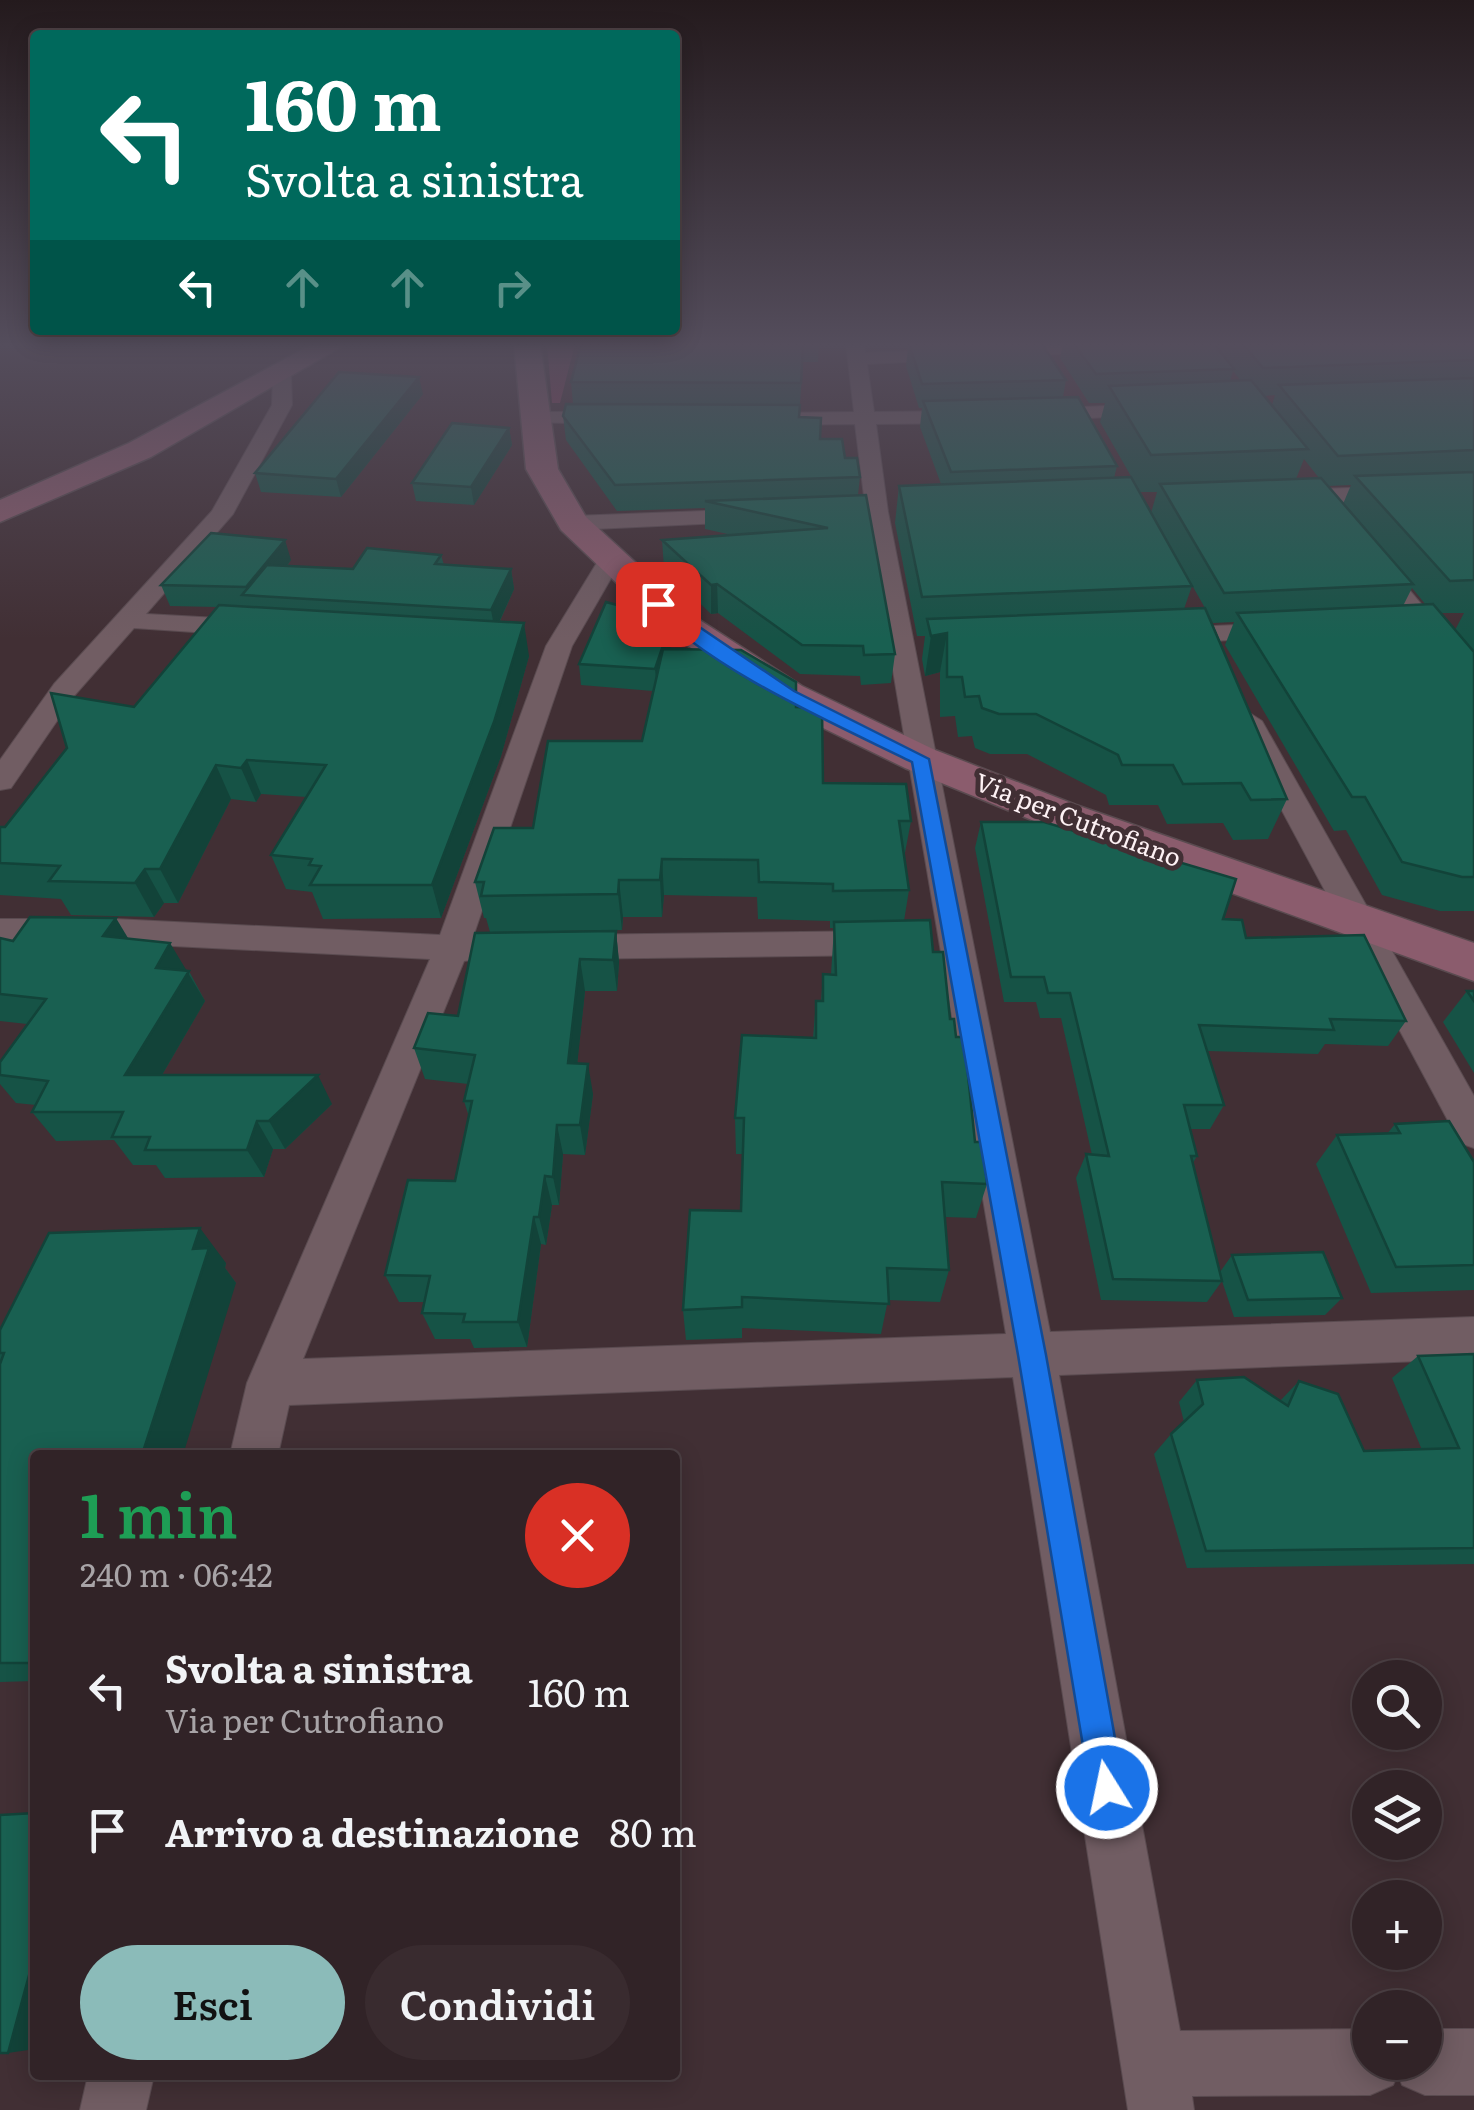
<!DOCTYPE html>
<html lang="it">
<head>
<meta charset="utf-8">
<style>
  body { margin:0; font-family:Literata,serif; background:#392b2f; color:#f1f3f6; height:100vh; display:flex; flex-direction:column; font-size:38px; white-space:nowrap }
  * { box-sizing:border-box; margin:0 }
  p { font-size:32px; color:#a8a4a7 }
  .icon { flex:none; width:55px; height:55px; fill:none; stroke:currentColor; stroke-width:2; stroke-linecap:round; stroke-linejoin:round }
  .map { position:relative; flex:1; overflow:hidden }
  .details { position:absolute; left:30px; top:1450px; width:650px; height:630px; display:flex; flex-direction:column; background:#312327; border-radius:10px; box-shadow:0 5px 25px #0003,0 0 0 2px #4c4044 }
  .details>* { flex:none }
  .guide { position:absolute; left:30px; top:30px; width:650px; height:305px; border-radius:10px; box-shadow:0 5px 25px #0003,0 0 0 2px #4c4044; background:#00695c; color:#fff; overflow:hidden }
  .fabs { position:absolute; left:1352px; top:1660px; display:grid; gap:20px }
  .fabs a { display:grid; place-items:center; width:90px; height:90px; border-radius:50%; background:#312327; box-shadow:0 5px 25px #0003,0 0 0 2px #4c4044; font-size:50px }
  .pin { position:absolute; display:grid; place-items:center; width:85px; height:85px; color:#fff; margin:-42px; border-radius:20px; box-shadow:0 5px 15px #0006 }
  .me { position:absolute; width:110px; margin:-55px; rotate:350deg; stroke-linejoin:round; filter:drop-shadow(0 0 8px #0008) }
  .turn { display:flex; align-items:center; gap:35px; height:210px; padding:0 50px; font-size:45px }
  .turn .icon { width:130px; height:130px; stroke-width:2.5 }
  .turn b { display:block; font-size:70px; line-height:85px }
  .lanes { display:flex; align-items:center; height:95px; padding:0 50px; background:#0003; justify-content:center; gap:50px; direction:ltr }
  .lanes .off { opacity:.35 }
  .round { display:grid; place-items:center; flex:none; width:105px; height:105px; border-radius:52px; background:#392b2f }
  .headline { display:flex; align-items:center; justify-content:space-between; height:170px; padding:0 50px }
  h1 { font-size:60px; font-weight:600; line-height:75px; color:#1e9e55 }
  .cta { display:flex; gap:20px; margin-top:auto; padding:20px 50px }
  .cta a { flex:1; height:115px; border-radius:60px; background:#8bbbb9; color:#111; font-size:40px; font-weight:600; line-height:115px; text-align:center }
  .cta a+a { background:#392b2f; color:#f1f3f6 }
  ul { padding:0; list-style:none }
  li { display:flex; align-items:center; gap:30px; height:140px; padding:0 50px }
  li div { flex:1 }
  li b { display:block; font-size:38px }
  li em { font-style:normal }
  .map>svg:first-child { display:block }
  .green { fill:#893c59 }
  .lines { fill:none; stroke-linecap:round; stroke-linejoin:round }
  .street-casing { stroke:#5a4b50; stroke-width:2 }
  .secondary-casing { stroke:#5a4b50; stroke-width:3 }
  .street { fill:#715d63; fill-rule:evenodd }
  .secondary { fill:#8b5c6d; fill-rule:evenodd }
  .wall { fill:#165346; fill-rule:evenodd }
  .shaded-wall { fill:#124339 }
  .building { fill:#196051; stroke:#124339; stroke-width:2.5 }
  .route { fill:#1a73e8; stroke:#114b97; stroke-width:2.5 }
  .labels { text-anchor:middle; stroke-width:10; stroke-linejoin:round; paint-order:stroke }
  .far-street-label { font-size:25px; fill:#fdf1f4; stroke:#412f34 }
</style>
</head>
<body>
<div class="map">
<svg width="1474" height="2110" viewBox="0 0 1474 2110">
  <rect width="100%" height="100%" fill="#412f34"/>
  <path class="green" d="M 547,344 L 575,344 L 560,403 L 552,403 Z"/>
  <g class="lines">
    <g class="street-casing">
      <g id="street">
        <path d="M 846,344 L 864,344 L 865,353 L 1050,344 L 1167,344 L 1158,349 L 867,364 L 874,412 L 970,411 L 980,417 L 970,423 L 876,424 L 888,512 L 1050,1332 L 1474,1317 L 1474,1359 L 1059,1375 L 1180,2031 L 1370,2029 L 1370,2062 L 1425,2062 L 1425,2029 L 1474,2029 L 1474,2095 L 1425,2095 L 1402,2085 L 1398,2074 L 1393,2085 L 1370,2095 L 1192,2096 L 1194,2110 L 1128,2110 L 1013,1377 L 289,1405 L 278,1455 L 230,1455 L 247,1383 L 430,959 L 114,943 L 0,943 L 0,919 L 114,919 L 440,935 L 546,646 L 601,556 L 617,556 L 621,561 L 572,646 L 473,937 L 484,940 L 489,949 L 484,958 L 464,961 L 303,1359 L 1006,1334 L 866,512 L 855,424 L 770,425 L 760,419 L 770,413 L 854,412 Z"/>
        <path d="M 282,368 L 291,374 L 292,405 L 233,514 L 146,614 L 254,620 L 267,628 L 254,636 L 134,628 L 74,696 L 11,788 L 0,790 L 0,760 L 54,684 L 212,511 L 272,405 L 273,374 Z"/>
        <path d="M 1155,404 L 1162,406 L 1162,414 L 1035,421 L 1025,415 L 1035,409 Z"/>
        <path d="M 533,412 L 615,412 L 625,418 L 615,424 L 526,422 L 526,414 Z"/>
        <path d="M 1474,484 L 1474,498 L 1287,504 L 1276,497 L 1287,490 Z"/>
        <path d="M 757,509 L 765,511 L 765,521 L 573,530 L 562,523 L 573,516 Z"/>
        <path d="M 1372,553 L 1380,555 L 1474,667 L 1474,692 L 1464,690 L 1360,560 L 1364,555 Z"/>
        <path d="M 1282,623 L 1295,631 L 1291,636 L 1167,644 L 1154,636 L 1167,628 Z"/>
        <path d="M 1248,712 L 1262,721 L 1474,1096 L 1474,1148 L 1460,1143 L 1234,721 Z"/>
        <path d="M 882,931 L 894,934 L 899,943 L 894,952 L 882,955 L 567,959 L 555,956 L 550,947 L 555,938 L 567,935 Z"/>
        <path d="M 88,2075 L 154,2075 L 146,2110 L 80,2110 Z"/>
      </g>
    </g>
    <g class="secondary-casing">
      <g id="secondary">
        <path d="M 313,344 L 346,344 L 151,457 L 0,522 L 0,500 L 129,443 Z"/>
        <path d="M 514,344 L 540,344 L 558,469 L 586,517 L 695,617 L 802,686 L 935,750 L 1076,805 L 1474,943 L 1474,981 L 1044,825 L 905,768 L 774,704 L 669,633 L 561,530 L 526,469 Z"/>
      </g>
    </g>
    <use href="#street" class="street"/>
    <use href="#secondary" class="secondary"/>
  </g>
  <g class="wall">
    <path d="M 581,344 L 819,344 L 818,362 L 803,362 L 799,417 L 820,439 L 845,458 L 860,477 L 858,495 L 895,654 L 891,683 L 861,685 L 860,676 L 800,674 L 718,613 L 711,614 L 664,568 L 662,540 L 732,535 L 705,529 L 705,508 L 617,511 L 566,440 L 563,416 L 573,404 L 571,382 Z"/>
    <path d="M 901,344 L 1042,344 L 1066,380 L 1063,397 L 1117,466 L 1114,478 L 1192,586 L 1184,609 L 1205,608 L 1151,513 L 1157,492 L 1140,492 L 1100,422 L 1105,403 L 1089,403 L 1060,358 L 1063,344 L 1474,344 L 1474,911 L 1440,911 L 1382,895 L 1346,830 L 1334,831 L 1225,645 L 1234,622 L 1213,623 L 1209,615 L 1287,799 L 1268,839 L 1233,840 L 1223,823 L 1167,824 L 1158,805 L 1109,805 L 1106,795 L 1027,754 L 990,754 L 975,748 L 972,736 L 958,737 L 955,716 L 940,717 L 940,672 L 925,676 L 922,659 L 925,636 L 917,636 L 895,523 L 899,486 L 941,484 L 920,427 L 922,408 L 919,408 L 906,366 L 908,347 L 902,347 ZM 1233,371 L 1241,381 L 1230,381 ZM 1275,395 L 1272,405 L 1264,396 ZM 1304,459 L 1319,478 L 1296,479 ZM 1351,485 L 1343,504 L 1328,486 ZM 1412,588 L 1426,605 L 1403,606 ZM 1441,613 L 1464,613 L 1455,630 Z"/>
    <path d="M 423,394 L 341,497 L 261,492 L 255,473 Z"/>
    <path d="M 509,428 L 512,445 L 474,505 L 416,501 L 412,483 Z"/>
    <path d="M 441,555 L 444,565 L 511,569 L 514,589 L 500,621 L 529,656 L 501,756 L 441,918 L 323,919 L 312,892 L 286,889 L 271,855 L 307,797 L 261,794 L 256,802 L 231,799 L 178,903 L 164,903 L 154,917 L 71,915 L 61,899 L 0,895 L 0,827 L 5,827 L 134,707 L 217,607 L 170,606 L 161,585 L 291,560 L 287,566 L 353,569 Z"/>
    <path d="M 673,640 L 670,649 L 796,707 L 823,783 L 911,821 L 904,858 L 909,890 L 904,921 L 933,952 L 950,1019 L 956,1037 L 975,1142 L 987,1184 L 976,1218 L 945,1217 L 949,1270 L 940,1302 L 888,1300 L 881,1334 L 742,1328 L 742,1338 L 686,1340 L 683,1310 L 741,1211 L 743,1154 L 736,1154 L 735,1118 L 813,1038 L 816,1001 L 821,1001 L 823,974 L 831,974 L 834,928 L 830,928 L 830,921 L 758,919 L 757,897 L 664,895 L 662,917 L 623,917 L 622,930 L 490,932 L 486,918 L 484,918 L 475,882 L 533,828 L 642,741 L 653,691 L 581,685 L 579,664 Z"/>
    <path d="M 981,822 L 1223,919 L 1246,938 L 1406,1021 L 1388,1046 L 1325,1044 L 1318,1054 L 1207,1051 L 1224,1105 L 1210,1129 L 1190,1129 L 1197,1156 L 1193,1163 L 1220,1272 L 1232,1255 L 1342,1298 L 1325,1315 L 1234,1317 L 1222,1281 L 1207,1302 L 1101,1300 L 1076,1178 L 1086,1154 L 1092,1155 L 1061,1018 L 1040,1018 L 1036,1002 L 1004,1002 L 975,848 Z"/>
    <path d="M 616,931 L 619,962 L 617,991 L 585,991 L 577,1064 L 593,1094 L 585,1155 L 563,1154 L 559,1205 L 552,1205 L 546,1245 L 541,1244 L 527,1347 L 474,1348 L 470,1339 L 435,1339 L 422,1313 L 425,1302 L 399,1302 L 385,1275 L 455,1181 L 469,1117 L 464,1101 L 468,1084 L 425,1079 L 414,1048 L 458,1016 Z"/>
    <path d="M 0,938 L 13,941 L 128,939 L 189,971 L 205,1001 L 162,1075 L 332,1104 L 285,1149 L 273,1149 L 264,1177 L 165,1178 L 156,1165 L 133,1165 L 114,1140 L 56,1141 L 32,1112 L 36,1105 L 16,1103 L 0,1084 L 0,1062 L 27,1024 L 0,1021 Z"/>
    <path d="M 1467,991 L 1474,991 L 1474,1073 L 1443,1022 Z"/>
    <path d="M 1395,1124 L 1474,1162 L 1474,1290 L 1371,1293 L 1316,1164 L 1337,1135 L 1387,1134 Z"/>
    <path d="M 226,1263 L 225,1268 L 236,1283 L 35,1455 L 35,1681 L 0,1682 L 0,1330 Z"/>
    <path d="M 1474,1354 L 1474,1564 L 1187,1568 L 1154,1454 L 1171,1434 L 1184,1422 L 1179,1402 L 1197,1380 L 1280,1401 L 1299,1381 L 1364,1451 L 1422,1450 L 1392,1378 L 1418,1356 Z"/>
  </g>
  <g class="shaded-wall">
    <path d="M 419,377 L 423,394 L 341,497 L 336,479 Z"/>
    <path d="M 509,428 L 512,445 L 474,505 L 471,487 Z"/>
    <path d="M 285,540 L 291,560 L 263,597 L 249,596 L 246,587 Z"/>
    <path d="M 511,569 L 514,589 L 495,631 L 491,610 Z"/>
    <path d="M 717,584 L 718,613 L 711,614 L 711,585 Z"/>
    <path d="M 672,619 L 673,640 L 657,691 L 655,669 Z"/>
    <path d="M 524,623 L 529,656 L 501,756 L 441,918 L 432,885 Z"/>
    <path d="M 947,633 L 940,672 L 925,676 L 931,636 Z"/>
    <path d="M 247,760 L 261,794 L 256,802 L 241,768 Z"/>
    <path d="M 216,765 L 231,799 L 178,903 L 160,869 Z"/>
    <path d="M 662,859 L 664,895 L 662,917 L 660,880 Z"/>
    <path d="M 145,869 L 164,903 L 154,917 L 135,883 Z"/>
    <path d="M 619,880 L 623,917 L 622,930 L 618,894 Z"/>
    <path d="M 116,918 L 134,948 L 103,936 Z"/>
    <path d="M 616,931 L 619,962 L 617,991 L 613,960 Z"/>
    <path d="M 170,943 L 205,1001 L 145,1104 L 125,1075 L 156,968 Z"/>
    <path d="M 580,959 L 585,991 L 574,1094 L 568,1063 Z"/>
    <path d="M 588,1064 L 593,1094 L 585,1155 L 580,1125 Z"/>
    <path d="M 318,1075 L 332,1104 L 285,1149 L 269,1121 Z"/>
    <path d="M 257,1121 L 273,1149 L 264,1177 L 247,1150 Z"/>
    <path d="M 557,1125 L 563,1154 L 559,1205 L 553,1177 Z"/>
    <path d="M 545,1176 L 552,1205 L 546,1245 L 539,1217 Z"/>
    <path d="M 534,1217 L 541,1244 L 527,1347 L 518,1322 Z"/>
    <path d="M 200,1228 L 226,1263 L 225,1268 L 236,1283 L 183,1455 L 142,1455 L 193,1249 Z"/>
    <path d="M 35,1953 L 35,2049 L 8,2053 Z"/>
  </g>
  <g class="building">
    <path d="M 581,344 L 803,344 L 801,383 L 571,382 Z"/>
    <path d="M 909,344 L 1042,344 L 1066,380 L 922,384 Z"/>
    <path d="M 1074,344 L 1214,344 L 1234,369 L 1096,374 Z"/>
    <path d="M 1243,344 L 1474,344 L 1474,360 L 1263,368 Z"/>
    <path d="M 339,372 L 419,377 L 336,479 L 255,473 Z"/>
    <path d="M 1474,378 L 1474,450 L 1338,456 L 1279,385 Z"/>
    <path d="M 1251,380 L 1308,449 L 1151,455 L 1109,386 Z"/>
    <path d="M 1078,397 L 1117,466 L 951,472 L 923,401 Z"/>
    <path d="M 566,404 L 800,405 L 799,417 L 821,418 L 820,439 L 842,439 L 845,458 L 857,458 L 860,477 L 615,485 L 563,416 Z"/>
    <path d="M 452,423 L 509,428 L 471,487 L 412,483 Z"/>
    <path d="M 1474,472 L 1474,580 L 1450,581 L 1355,476 Z"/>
    <path d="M 1131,477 L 1192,586 L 922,597 L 899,486 Z"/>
    <path d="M 1321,478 L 1413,584 L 1224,593 L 1160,484 Z"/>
    <path d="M 866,495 L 895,654 L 864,655 L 863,646 L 802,645 L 717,584 L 711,585 L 662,540 L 828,528 L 705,501 Z"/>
    <path d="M 211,533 L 285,540 L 246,587 L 161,585 Z"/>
    <path d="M 367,548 L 441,555 L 435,564 L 511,569 L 491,610 L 242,595 L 267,565 L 353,569 Z"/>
    <path d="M 606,602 L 632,609 L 660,609 L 672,619 L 655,669 L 579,664 Z"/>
    <path d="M 1433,604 L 1474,652 L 1474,877 L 1462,877 L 1402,862 L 1365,797 L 1352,797 L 1237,613 Z"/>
    <path d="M 219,605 L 524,623 L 494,722 L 432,885 L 310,885 L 321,866 L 309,865 L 312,859 L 271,855 L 326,765 L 247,760 L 241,768 L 216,765 L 160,869 L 145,869 L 135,883 L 49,881 L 60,866 L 0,863 L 0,827 L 5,827 L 67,748 L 51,693 L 134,707 Z"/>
    <path d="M 1205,608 L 1287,799 L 1251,800 L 1241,783 L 1183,784 L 1173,765 L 1122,765 L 1118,755 L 1036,714 L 999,714 L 982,708 L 979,696 L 965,697 L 962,677 L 947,677 L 947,633 L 931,636 L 927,619 Z"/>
    <path d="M 663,649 L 741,650 L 796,682 L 796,707 L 822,708 L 823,783 L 906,784 L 911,821 L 899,821 L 909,890 L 833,891 L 833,884 L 759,882 L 758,860 L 662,859 L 660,880 L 619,880 L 618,894 L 481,896 L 484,882 L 475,882 L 494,828 L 533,828 L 548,741 L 642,741 Z"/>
    <path d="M 981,822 L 1044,822 L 1236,879 L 1223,919 L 1242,920 L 1246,938 L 1364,935 L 1406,1021 L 1330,1019 L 1334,1030 L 1199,1025 L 1224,1105 L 1184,1105 L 1197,1156 L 1191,1156 L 1222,1281 L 1113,1279 L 1086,1154 L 1109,1156 L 1070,993 L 1048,993 L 1044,977 L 1011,977 Z"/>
    <path d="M 30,917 L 116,918 L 103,936 L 170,943 L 156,968 L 189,971 L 125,1075 L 318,1075 L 269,1121 L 257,1121 L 247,1150 L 145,1150 L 150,1137 L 112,1137 L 123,1112 L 32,1112 L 48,1081 L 0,1075 L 0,1062 L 46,999 L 0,994 L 0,938 L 13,941 Z"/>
    <path d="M 930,920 L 933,952 L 943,952 L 950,1019 L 954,1019 L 956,1037 L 964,1037 L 975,1142 L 983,1142 L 987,1184 L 942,1182 L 949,1270 L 887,1268 L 889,1304 L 742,1297 L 742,1307 L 683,1310 L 690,1210 L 741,1211 L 744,1118 L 735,1118 L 742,1035 L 816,1038 L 816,1001 L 823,1001 L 823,974 L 836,975 L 834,922 Z"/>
    <path d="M 616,931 L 613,960 L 580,959 L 568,1063 L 588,1064 L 580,1125 L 557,1125 L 553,1177 L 545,1176 L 539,1217 L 534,1217 L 518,1322 L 463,1322 L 465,1314 L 422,1313 L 430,1276 L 385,1275 L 408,1180 L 455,1181 L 472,1101 L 464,1101 L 475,1055 L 414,1048 L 428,1013 L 458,1016 L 475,933 Z"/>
    <path d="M 1467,991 L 1474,991 L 1474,1001 Z"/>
    <path d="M 1449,1121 L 1474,1162 L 1474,1265 L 1396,1267 L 1337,1135 L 1400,1133 L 1395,1124 Z"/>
    <path d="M 200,1228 L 193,1249 L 209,1248 L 142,1455 L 35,1455 L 35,1663 L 0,1663 L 0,1364 L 4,1353 L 0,1353 L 0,1330 L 49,1233 Z"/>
    <path d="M 1323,1252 L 1342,1298 L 1248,1300 L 1232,1255 Z"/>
    <path d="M 1474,1354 L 1474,1548 L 1206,1551 L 1171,1434 L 1203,1404 L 1197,1380 L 1244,1377 L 1288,1406 L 1299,1381 L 1338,1394 L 1364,1451 L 1459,1448 L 1418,1356 Z"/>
    <path d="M 35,1813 L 35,1953 L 8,2053 L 0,2053 L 0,1815 Z"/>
  </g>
  <linearGradient id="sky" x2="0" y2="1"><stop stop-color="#241a1d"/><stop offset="0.54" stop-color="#544d5c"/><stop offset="1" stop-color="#544d5c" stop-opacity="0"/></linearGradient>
  <rect width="1474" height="639" fill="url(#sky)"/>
  <path class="route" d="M 658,599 L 794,691 L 929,759 L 1046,1355 L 1124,1788 L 1119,1801 L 1107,1806 L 1095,1801 L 1090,1788 L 1018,1355 L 912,762 C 835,724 706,668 650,604 Z"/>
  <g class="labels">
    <g class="far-street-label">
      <text transform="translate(1078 820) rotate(21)" y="9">Via per Cutrofiano</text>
    </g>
  </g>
</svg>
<div class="fabs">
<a><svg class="icon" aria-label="search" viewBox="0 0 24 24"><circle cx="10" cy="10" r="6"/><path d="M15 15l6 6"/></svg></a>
<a><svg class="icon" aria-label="layers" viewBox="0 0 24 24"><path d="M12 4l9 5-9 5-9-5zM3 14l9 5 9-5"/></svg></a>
<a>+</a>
<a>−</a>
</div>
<div class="pin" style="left:658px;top:604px;background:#d93025"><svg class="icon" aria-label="arrive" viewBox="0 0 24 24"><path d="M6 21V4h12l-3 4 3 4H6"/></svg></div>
<svg class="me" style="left:1107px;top:1788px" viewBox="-20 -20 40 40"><circle r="17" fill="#1a73e8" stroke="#fff" stroke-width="3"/><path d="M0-11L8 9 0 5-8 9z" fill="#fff"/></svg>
<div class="guide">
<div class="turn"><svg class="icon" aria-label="left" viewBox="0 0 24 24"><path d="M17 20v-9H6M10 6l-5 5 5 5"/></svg><div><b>160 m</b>Svolta a sinistra</div></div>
<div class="lanes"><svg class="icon" aria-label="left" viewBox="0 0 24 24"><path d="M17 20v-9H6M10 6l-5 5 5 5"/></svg><svg class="icon off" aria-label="ahead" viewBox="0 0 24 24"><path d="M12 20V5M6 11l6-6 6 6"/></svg><svg class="icon off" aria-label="ahead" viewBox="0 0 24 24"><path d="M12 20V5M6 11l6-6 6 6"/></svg><svg class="icon off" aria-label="right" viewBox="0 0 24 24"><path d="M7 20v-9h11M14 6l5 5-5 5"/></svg></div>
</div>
<section class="details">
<div class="headline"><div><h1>1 min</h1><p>240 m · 06:42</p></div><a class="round" style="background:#d93025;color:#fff"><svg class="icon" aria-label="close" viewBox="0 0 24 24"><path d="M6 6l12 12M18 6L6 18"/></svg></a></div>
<ul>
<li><svg class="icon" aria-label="left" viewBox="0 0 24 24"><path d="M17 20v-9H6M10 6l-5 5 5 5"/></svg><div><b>Svolta a sinistra</b><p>Via per Cutrofiano</p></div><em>160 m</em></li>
<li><svg class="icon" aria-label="arrive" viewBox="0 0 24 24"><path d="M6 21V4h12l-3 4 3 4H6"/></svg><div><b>Arrivo a destinazione</b></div><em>80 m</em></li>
</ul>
<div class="cta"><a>Esci</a><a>Condividi</a></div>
</section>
</div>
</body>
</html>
